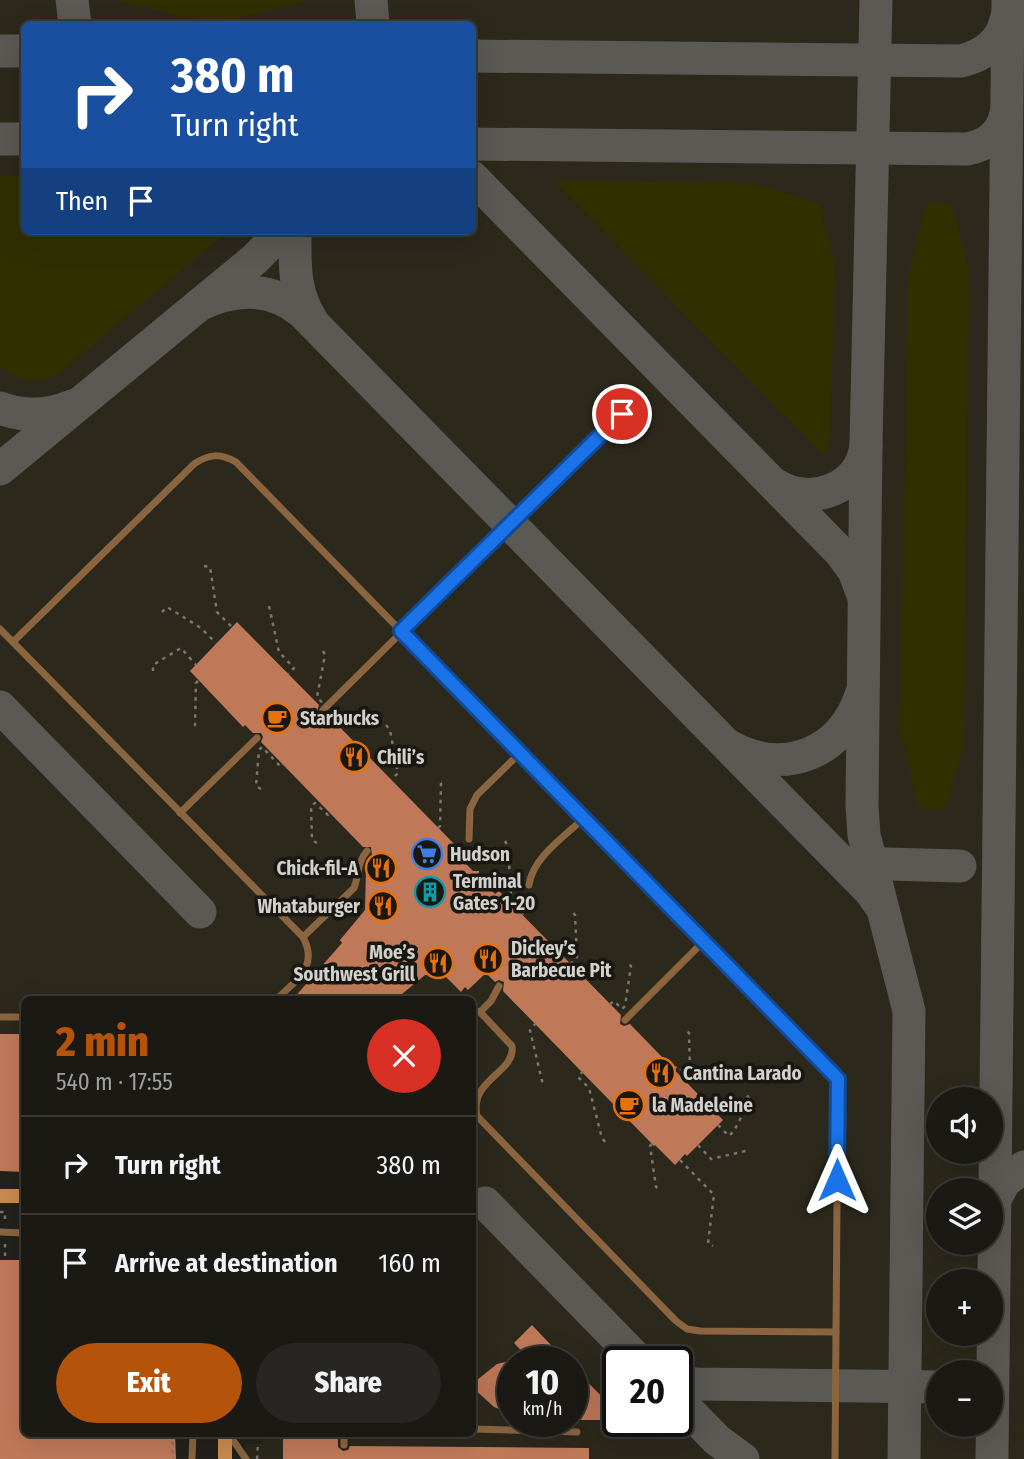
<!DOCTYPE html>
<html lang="en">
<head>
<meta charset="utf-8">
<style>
  body { margin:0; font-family:"Fira Sans Condensed",sans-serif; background:#272622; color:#f1f3f6; height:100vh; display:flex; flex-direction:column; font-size:26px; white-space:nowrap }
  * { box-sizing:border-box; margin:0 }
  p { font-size:23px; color:#9fa0a0 }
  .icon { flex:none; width:38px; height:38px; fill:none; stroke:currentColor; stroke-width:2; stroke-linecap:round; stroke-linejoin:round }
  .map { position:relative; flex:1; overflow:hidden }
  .side { position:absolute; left:21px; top:996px; width:455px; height:441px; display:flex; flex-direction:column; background:#1a1914; border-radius:10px; box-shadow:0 7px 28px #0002,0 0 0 2px #383834 }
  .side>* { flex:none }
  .banner { position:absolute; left:21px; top:21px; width:455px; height:214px; border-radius:10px; box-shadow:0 7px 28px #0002,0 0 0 2px #383834; background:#1a4fa0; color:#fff; overflow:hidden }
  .tools { position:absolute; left:926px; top:1087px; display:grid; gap:14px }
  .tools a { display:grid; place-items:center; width:77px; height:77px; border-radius:50%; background:#1a1914; box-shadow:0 7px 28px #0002,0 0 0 2px #383834; font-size:35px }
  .speed { position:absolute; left:497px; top:1346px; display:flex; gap:14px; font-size:35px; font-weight:700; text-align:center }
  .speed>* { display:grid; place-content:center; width:91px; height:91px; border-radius:50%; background:#1a1914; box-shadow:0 7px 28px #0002,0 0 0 2px #383834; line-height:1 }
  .speed small { font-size:18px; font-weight:400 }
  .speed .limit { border:4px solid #111; border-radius:10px; background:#fff; color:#111 }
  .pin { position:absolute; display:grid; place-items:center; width:60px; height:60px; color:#fff; margin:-30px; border:4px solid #fff; border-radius:50%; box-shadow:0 2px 7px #0007 }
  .me { position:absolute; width:77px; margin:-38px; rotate:0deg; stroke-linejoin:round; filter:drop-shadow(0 0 5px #0008) }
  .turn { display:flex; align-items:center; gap:24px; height:147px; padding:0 35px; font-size:32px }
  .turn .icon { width:91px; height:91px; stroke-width:2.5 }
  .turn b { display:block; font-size:49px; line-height:60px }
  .then { display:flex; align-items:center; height:66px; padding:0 35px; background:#0003; gap:14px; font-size:26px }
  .round { display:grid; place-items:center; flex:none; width:74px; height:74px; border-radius:37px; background:#272622 }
  .summary { display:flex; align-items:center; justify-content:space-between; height:119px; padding:0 35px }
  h1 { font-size:42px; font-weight:800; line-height:52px; color:#b45309 }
  .button { display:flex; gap:14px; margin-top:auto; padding:14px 35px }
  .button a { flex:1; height:80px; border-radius:42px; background:#b45309; color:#fff; font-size:28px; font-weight:800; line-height:80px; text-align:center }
  .button a+a { background:#272622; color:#f1f3f6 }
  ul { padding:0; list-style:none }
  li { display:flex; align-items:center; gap:21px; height:98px; padding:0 35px; border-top:2px solid #383834 }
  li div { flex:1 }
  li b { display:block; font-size:26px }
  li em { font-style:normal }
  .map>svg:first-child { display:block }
  .built { fill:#2c281c; fill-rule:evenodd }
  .green { fill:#2f3000 }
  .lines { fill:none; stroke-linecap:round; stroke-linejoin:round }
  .taxiway { stroke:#5b5954; stroke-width:33 }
  .building { fill:#bf7959 }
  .path { stroke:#787671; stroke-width:2.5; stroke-dasharray:3.5 5; stroke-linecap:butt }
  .lane { stroke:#8b6540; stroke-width:7 }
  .secondary { stroke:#c98b4e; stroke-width:14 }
  .path-bridge { stroke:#787671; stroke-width:2.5; stroke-dasharray:3.5 5; stroke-linecap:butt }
  .route-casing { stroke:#114b97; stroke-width:18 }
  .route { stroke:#1a73e8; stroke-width:12 }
  .labels { text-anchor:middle; stroke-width:7; stroke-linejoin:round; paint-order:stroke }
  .poi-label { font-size:19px; font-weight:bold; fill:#d3d1cd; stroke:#191712; text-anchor:start }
</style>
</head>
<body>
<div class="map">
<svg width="1024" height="1459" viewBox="0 0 1024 1459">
  <rect width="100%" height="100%" fill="#23211b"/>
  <path class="built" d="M 0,0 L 1024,0 L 1024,1459 L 245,1459 L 246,1444 L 263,1444 L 263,1433 L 472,1433 L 472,999 L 24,999 L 24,1154 L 0,1154 ZM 24,24 L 472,24 L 472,231 L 24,231 ZM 938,1099 L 990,1099 L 990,1152 L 938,1152 ZM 938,1190 L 990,1190 L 990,1242 L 938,1242 ZM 938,1281 L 990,1281 L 990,1334 L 938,1334 ZM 513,1362 L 572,1362 L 572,1421 L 513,1421 ZM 618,1362 L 677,1362 L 677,1421 L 618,1421 ZM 938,1372 L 990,1372 L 990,1424 L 938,1424 Z"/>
  <g class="green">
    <path d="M 117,0 L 311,0 L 235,19 L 185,17 Z"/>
    <path d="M 0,175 L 24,176 L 24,231 L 228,231 L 58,374 C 37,386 17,381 0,366 Z"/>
    <path d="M 569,181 L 751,183 L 819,203 L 835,266 L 830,442 L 828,442 L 825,453 L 822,454 L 556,183 Z"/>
    <path d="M 926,204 L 952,204 L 969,271 L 964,744 L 946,807 L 939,810 L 918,807 L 903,738 L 900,738 L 908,277 Z"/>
  </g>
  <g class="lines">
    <g class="taxiway">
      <path d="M 72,0 L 75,24"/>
      <path d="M 371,0 L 373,24"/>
      <path d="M 876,0 L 866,443 L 862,806 L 864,835 L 909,1011 L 904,1459"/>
      <path d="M 0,51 L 24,51"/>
      <path d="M 472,56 L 961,61 C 985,55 1002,42 1007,16"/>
      <path d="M 0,139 L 24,139"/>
      <path d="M 472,144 L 967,149 C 988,145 1002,134 1006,113"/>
      <path d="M 472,177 L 840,552 L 854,571 L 863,595"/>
      <path d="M 295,231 C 295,264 293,291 312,321"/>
      <path d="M 199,305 C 234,288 271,286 302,312 L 870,891 L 880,905"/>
      <path d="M 0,408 C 24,417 48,416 72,406"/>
      <path d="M 0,469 L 255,259 L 282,231"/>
      <path d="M 776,485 C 811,507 860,489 866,446"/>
      <path d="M 0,707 L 200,912"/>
      <path d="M 731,747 C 785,776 842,753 861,695"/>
      <path d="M 851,863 L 960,866"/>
      <path d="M 995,1199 L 1005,1181 L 1024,1167"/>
      <path d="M 485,1203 L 640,1362"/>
      <path d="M 677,1381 L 696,1384 L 938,1387"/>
      <path d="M 677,1399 L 717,1440 L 743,1459"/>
      <path d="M 992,1459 L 1008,0"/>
    </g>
  </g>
  <g class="building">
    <path d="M 237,622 L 319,705 L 317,711 L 319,715 L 327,714 L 461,851 L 457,855 L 473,871 L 479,871 L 479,877 L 495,894 L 499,891 L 621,1015 L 620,1024 L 624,1026 L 630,1024 L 723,1120 L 687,1156 L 685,1154 L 675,1165 L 655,1145 L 654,1146 L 503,991 L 504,982 L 499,980 L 495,982 L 486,973 L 468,990 L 465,987 L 461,992 L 444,975 L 425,975 L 396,999 L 293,999 L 342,943 L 340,940 L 365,910 L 366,870 L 387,871 L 372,855 L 371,847 L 363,847 L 261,742 L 263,737 L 261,733 L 253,733 L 245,725 L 243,727 L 190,671 Z"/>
    <path d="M 0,1034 L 24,1034 L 24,1172 L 0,1171 Z"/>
    <path d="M 0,1260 L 24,1260 L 24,1433 L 175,1433 L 176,1459 L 0,1459 Z"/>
    <path d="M 532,1325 L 567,1362 L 532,1362 L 514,1343 Z"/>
    <path d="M 513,1360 L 513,1412 L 506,1412 L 494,1407 L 472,1387 L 472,1384 L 497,1364 Z"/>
    <path d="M 572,1366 L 606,1401 L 606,1420 L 572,1420 Z"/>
    <path d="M 283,1433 L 338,1433 L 338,1447 L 343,1451 L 348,1450 L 350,1446 L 589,1448 L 589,1459 L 283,1459 Z"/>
  </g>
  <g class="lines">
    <g class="path">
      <path d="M 204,566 L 210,567 L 217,612 L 232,627"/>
      <path d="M 269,606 L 279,652 L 294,668 L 288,674"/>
      <path d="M 162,612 L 167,607 L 201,628 L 216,643"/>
      <path d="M 153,671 L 153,665 L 181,648 L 196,665"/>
      <path d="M 198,681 L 196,683 L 195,725 L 199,729"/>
      <path d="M 386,725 L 390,730 L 398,773 L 391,780"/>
      <path d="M 261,789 L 256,786 L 259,750 L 262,747 L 281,767 L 283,764"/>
      <path d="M 438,828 L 440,826 L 441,783 L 438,779"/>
      <path d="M 505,841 L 508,846 L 511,897 L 524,911 L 522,915"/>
      <path d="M 317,843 L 312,840 L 311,806 L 315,803 L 328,815 L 330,813"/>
      <path d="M 570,964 L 577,957 L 575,915 L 572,911"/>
      <path d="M 610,1004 L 614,1001 L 622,1009 L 625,1006 L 631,966 L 627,961"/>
      <path d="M 536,1023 L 530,1030 L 542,1081 L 546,1085"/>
      <path d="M 674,1069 L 677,1066 L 686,1075 L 690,1072 L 689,1033 L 685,1028"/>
      <path d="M 583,1071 L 578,1077 L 589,1088 L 602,1138 L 606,1143"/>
      <path d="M 718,1125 L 729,1136 L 734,1131 L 750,1100 L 747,1095"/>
      <path d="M 652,1144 L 650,1146 L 656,1187 L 660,1190"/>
      <path d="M 698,1145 L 711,1159 L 750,1150"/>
      <path d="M 680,1160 L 714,1195 L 708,1243 L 713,1246"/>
      <path d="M 0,1212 L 5,1212 L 5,1219"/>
      <path d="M 5,1244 L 5,1260"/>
      <path d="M 172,1433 L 173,1459"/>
      <path d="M 257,1459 L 258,1442"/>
    </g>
    <g class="lane">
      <path d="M 0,629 L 303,937 C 319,967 296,980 277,999"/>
      <path d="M 13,642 L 194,464 C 209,454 220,453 236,462 L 838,1079 L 835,1459"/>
      <path d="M 323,710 L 622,414"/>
      <path d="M 180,813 L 257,738"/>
      <path d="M 469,839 L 470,809 L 477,795 L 520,753"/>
      <path d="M 529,885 C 533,857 564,837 584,818"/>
      <path d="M 303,937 L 354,888 C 359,875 357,862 367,851"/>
      <path d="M 472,1010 L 480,1012 L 512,1046 C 516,1073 469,1079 477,1116 L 676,1321 L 687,1329 L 700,1331 L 836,1332"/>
      <path d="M 480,1012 L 491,1001 L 499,986"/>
      <path d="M 0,1017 L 24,1017"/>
      <path d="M 625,1020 L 704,941"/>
      <path d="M 0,1232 L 24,1233"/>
      <path d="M 472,1429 L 577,1432"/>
      <path d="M 228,1433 L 246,1459"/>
      <path d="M 344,1433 L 344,1445"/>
      <path d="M 192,1459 L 193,1433"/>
    </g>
    <g class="secondary">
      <path d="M 0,1196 L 24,1196"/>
      <path d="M 225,1459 L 225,1433"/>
    </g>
    <path class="path-bridge" d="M 323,651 L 325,655 L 317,697 L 344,726 L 341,728"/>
  </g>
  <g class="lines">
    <g class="route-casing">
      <path id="route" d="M 622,414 L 401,631 L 838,1079 L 837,1180"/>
    </g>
    <use href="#route" class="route"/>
  </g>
  <defs>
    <g id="cafe-ring" transform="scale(1.575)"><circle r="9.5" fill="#191712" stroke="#e8710a" stroke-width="1.5"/><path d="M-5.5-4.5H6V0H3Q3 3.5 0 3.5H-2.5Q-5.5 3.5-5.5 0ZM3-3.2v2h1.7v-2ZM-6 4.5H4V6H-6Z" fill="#e8710a"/></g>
    <g id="restaurant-ring" transform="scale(1.575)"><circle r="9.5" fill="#191712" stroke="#e8710a" stroke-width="1.5"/><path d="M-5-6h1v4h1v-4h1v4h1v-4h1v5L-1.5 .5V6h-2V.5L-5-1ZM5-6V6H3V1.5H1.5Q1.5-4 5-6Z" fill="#e8710a"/></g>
    <g id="supermarket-ring" transform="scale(1.575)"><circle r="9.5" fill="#191712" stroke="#3f7fe0" stroke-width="1.5"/><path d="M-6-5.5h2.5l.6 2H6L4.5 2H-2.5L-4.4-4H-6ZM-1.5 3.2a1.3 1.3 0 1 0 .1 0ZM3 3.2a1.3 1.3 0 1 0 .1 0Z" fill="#3f7fe0"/></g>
    <g id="building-ring" transform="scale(1.575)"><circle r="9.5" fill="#191712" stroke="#0f9aa8" stroke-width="1.5"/><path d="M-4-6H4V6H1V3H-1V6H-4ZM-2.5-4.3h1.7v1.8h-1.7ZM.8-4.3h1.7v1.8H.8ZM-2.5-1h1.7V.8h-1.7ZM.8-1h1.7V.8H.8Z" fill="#0f9aa8"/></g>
  </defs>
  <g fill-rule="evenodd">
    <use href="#cafe-ring" x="277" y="718"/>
    <use href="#restaurant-ring" x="354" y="757"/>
    <use href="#supermarket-ring" x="427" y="854"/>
    <use href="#restaurant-ring" x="381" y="868"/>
    <use href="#building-ring" x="430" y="892"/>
    <use href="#restaurant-ring" x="383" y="906"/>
    <use href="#restaurant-ring" x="488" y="959"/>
    <use href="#restaurant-ring" x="438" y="963"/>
    <use href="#restaurant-ring" x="660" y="1073"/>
    <use href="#cafe-ring" x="629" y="1105"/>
  </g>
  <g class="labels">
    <g class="poi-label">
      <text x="300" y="725">Starbucks</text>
      <text x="377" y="764">Chili’s</text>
      <text x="450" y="861">Hudson</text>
      <text x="358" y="875" text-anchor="end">Chick-fil-A</text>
      <text x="453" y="888">Terminal<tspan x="453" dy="22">Gates 1-20</tspan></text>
      <text x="360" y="913" text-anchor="end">Whataburger</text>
      <text x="511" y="955">Dickey’s<tspan x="511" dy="22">Barbecue Pit</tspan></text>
      <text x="415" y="959" text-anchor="end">Moe’s<tspan x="415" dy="22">Southwest Grill</tspan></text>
      <text x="683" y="1080">Cantina Larado</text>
      <text x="652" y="1112">la Madeleine</text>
    </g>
  </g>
</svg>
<div class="tools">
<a><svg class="icon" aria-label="sound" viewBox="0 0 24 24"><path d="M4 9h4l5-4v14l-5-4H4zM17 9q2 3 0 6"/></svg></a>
<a><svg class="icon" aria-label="layers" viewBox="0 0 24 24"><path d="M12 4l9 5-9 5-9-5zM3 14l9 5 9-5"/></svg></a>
<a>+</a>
<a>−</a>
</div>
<div class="speed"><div>10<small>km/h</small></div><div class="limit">20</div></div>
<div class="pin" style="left:622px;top:414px;background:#d93025"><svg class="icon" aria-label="arrive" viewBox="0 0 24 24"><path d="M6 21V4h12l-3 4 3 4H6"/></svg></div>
<svg class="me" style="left:837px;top:1180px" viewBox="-20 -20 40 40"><path d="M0-17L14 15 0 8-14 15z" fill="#1a73e8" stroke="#fff" stroke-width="4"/></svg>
<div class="banner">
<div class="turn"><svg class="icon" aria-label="right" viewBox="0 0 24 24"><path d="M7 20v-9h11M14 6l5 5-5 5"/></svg><div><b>380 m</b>Turn right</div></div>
<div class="then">Then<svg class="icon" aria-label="arrive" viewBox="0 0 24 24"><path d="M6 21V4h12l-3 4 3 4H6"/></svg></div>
</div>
<section class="side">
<div class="summary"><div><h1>2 min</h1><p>540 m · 17:55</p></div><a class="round" style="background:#d93025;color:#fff"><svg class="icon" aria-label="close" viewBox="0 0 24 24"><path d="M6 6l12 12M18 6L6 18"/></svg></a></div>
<ul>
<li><svg class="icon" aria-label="right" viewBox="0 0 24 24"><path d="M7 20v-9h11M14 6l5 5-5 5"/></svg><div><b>Turn right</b></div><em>380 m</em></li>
<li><svg class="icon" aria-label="arrive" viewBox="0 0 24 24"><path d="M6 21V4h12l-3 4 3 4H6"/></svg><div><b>Arrive at destination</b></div><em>160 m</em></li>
</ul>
<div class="button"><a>Exit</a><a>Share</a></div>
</section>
</div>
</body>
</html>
